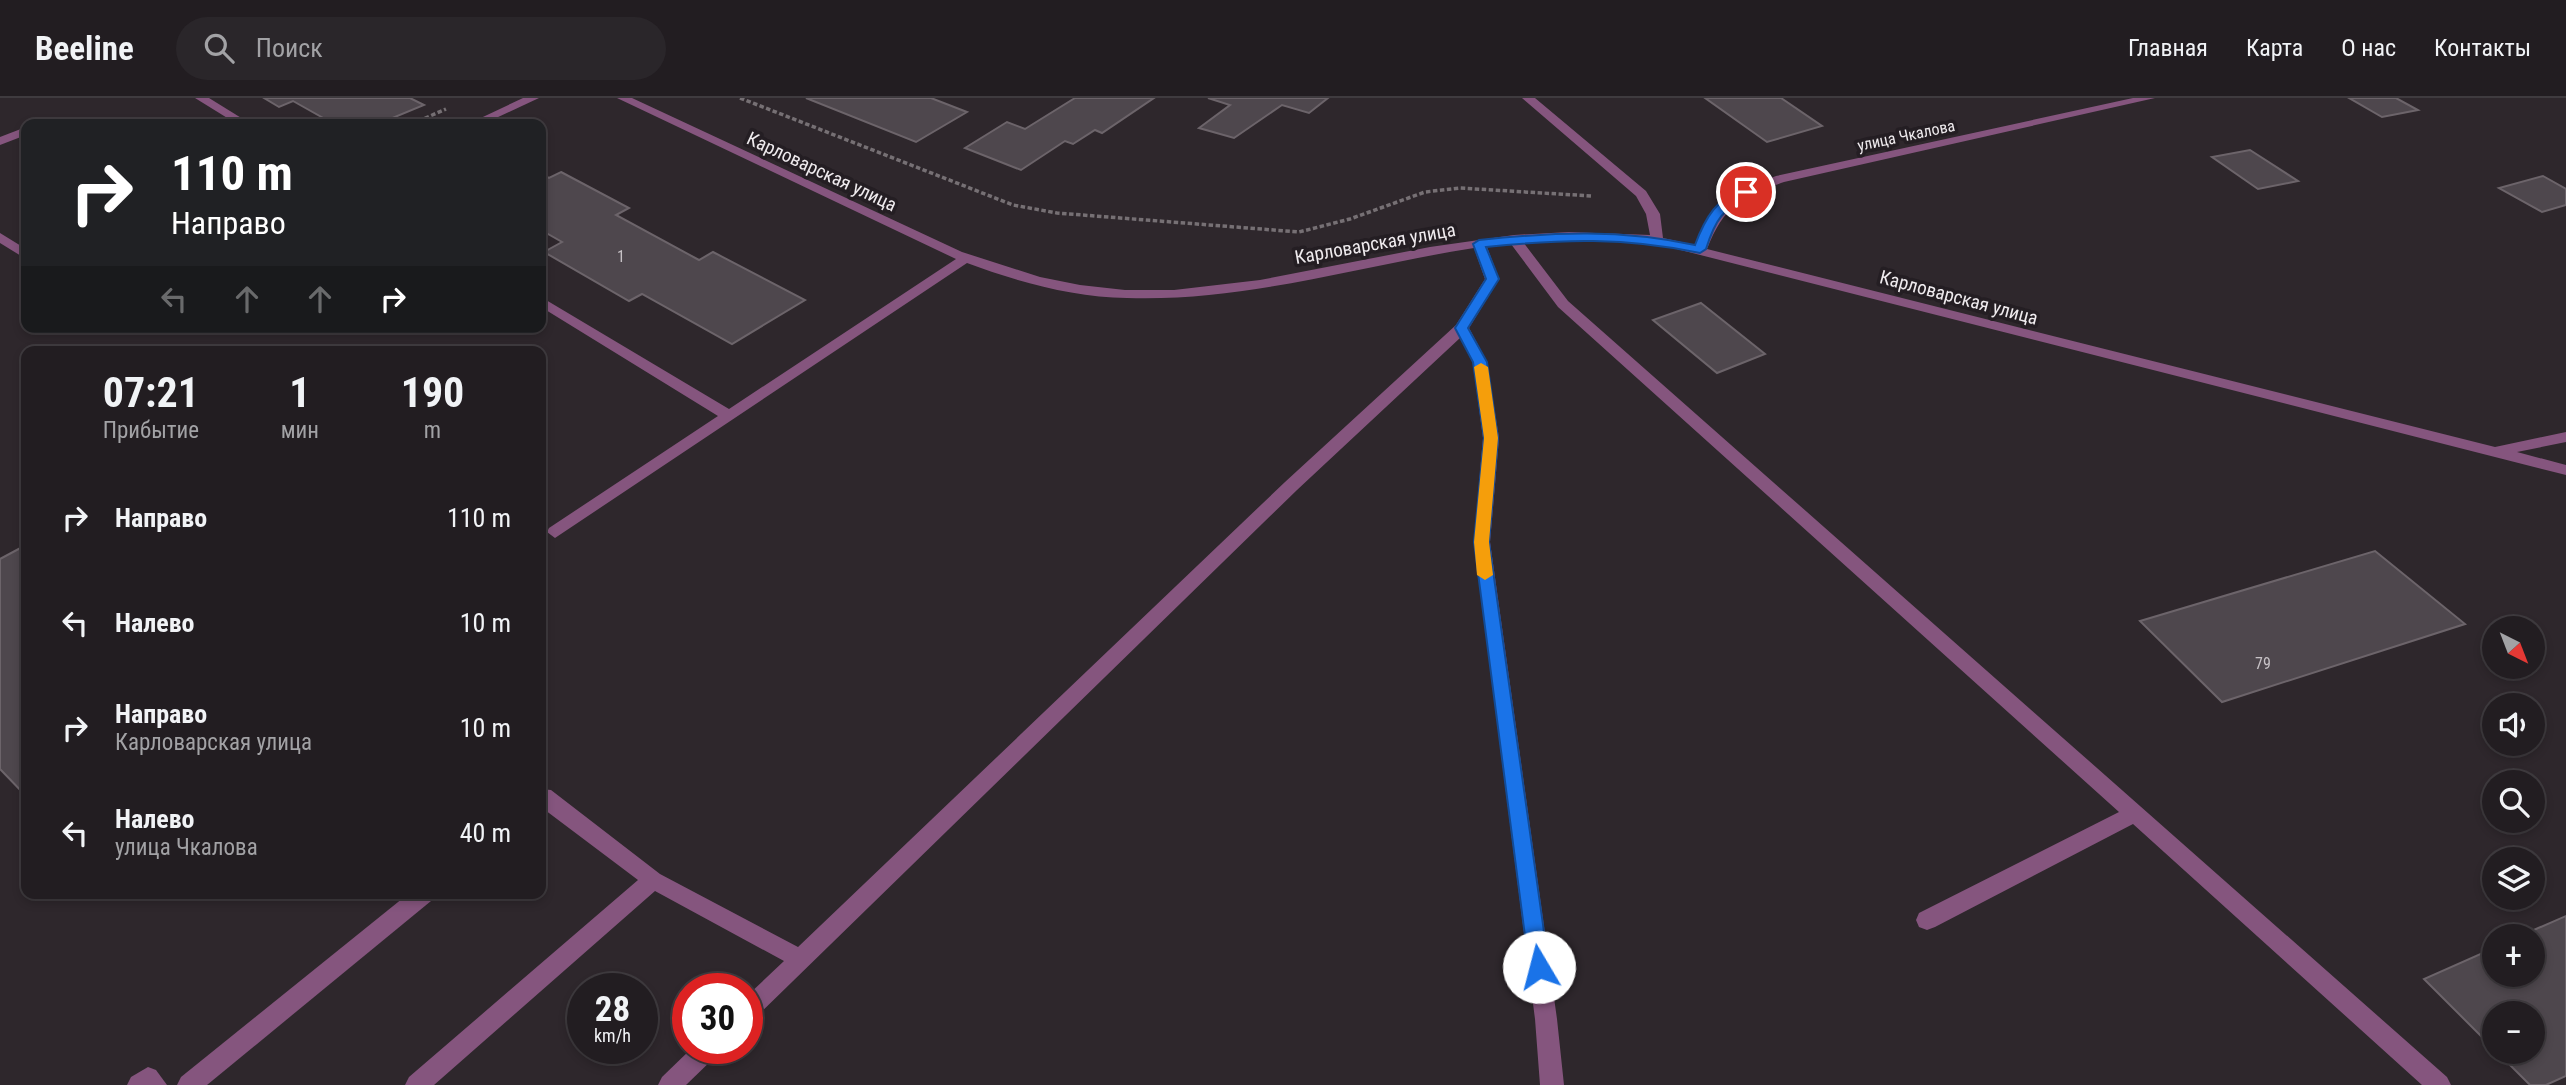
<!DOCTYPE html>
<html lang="ru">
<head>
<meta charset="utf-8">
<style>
  body { margin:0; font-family:"Roboto Condensed",sans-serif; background:#2a262a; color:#f1f3f6; height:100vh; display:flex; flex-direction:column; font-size:26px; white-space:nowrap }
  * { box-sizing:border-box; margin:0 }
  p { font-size:23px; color:#a2a2a5 }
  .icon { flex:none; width:38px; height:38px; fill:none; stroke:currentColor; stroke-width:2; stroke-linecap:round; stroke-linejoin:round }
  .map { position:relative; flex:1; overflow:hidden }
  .details { position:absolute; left:21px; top:248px; width:525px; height:553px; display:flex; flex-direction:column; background:#221d21; border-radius:14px; box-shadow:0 4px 10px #0003,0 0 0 2px #3f3b3f }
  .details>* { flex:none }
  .banner { position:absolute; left:21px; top:21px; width:525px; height:214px; border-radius:14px; box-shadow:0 4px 10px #0003,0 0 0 2px #3f3b3f; background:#202124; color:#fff; overflow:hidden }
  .needle { width:46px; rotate:138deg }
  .tools { position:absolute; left:2482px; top:518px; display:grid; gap:14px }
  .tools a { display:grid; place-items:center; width:63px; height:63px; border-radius:50%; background:#221d21; box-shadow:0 4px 10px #0003,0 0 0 2px #3f3b3f; font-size:35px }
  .speed { position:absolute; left:567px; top:875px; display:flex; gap:14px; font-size:35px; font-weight:700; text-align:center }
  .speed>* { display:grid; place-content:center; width:91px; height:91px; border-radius:50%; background:#221d21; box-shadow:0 4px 10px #0003,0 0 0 2px #3f3b3f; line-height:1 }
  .speed small { font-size:18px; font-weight:400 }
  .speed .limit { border:10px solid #d22; background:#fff; color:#111 }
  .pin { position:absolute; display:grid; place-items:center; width:60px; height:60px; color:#fff; margin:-30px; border:4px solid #fff; border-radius:50%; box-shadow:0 2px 7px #0007 }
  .me { position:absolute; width:77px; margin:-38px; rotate:352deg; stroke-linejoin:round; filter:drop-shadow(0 0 5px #0008) }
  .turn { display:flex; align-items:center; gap:24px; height:147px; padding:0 35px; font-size:32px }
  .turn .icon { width:91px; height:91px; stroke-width:2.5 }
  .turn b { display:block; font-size:49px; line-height:60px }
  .lanes { display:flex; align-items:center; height:66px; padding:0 35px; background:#0003; justify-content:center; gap:35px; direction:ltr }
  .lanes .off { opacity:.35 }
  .eta { display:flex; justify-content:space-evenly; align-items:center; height:119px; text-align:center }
  .eta b { font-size:42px; font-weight:700; line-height:49px }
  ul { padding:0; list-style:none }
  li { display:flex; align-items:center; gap:21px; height:105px; padding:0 35px }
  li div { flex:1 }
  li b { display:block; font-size:26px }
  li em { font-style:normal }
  header { display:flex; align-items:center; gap:42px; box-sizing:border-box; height:98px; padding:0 35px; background:#221d21; border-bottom:2px solid #3f3b3f }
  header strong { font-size:33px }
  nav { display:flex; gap:38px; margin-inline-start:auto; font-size:24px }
  .search { width:490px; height:63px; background:#2a262a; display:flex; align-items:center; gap:18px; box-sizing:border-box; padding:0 24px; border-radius:38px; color:#a2a2a5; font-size:26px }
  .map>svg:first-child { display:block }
  .building { fill:#4e474d; stroke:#6c646a; stroke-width:2 }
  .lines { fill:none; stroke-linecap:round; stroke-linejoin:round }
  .path { stroke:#767074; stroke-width:3.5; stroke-dasharray:4.5 2.5; stroke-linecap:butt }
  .minor { fill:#85557e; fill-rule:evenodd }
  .route { fill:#1a73e8; stroke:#114b97; stroke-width:2 }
  .slow { fill:#f59e0b }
  .labels { text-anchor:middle; stroke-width:7; stroke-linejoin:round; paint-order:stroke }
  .far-street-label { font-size:16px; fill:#efebee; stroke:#241e23 }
  .number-label { font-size:16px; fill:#c7c2c6 }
  .street-label { font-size:19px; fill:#efebee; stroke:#241e23 }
</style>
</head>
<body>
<header>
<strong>Beeline</strong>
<div class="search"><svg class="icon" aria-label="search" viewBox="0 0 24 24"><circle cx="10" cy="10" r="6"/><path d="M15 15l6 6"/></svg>Поиск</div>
<nav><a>Главная</a><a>Карта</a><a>О нас</a><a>Контакты</a></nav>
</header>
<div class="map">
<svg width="2566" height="987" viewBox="0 0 2566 987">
  <rect width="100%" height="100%" fill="#2e272c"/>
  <g class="building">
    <path d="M 264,0 L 410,0 L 424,7 L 378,26 L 334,26 L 293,3 L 279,9 Z"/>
    <path d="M 806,0 L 931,0 L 967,14 L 916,44 Z"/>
    <path d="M 1075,0 L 1154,0 L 1102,35 L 1095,32 L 1073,46 L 1065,43 L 1021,72 L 965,50 L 1007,24 L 1025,31 Z"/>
    <path d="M 1208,0 L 1328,0 L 1309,15 L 1282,7 L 1234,40 L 1199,30 L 1230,7 Z"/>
    <path d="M 1705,0 L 1781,0 L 1822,28 L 1767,44 Z"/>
    <path d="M 2349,0 L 2396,0 L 2418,12 L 2382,19 Z"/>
    <path d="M 2250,52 L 2298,83 L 2258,91 L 2212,59 Z"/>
    <path d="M 561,74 L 629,110 L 616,117 L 699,162 L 713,154 L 805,202 L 732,246 L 642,196 L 629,203 L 544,154 L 562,144 L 541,132 L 541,76 L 549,80 Z"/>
    <path d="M 2543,78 L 2566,91 L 2566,107 L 2542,114 L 2499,90 Z"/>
    <path d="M 1701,205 L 1765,256 L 1717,275 L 1653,222 Z"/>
    <path d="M 26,447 L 26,531 L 22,533 L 26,537 L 26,698 L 0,671 L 0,461 Z"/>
    <path d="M 2375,453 L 2465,526 L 2222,604 L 2140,523 Z"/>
    <path d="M 2566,818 L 2566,978 L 2546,987 L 2530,987 L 2497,954 L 2532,954 L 2532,915 L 2494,915 L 2494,951 L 2424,881 L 2494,850 L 2494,877 L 2532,877 L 2532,838 L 2520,838 Z"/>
  </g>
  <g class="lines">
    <g class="path">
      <path d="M 740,0 L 1013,107 L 1057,115 L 1299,134 L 1350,121 L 1425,94 L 1460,90 L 1592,98"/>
      <path d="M 412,26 L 446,11"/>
    </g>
    <g class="minor">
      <path d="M 195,0 L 209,0 L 251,26 L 237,26 Z"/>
      <path d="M 523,0 L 539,0 L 483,26 L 468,26 Z"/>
      <path d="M 617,0 L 632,0 L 962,154 L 1040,179 L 1080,187 L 1125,192 L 1174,192 L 1260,182 L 1430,149 L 1514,137 L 1569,134 L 1650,137 L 1646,116 L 1636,98 L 1522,0 L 1535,0 L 1646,93 L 1660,116 L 1663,140 L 1695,147 C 1712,103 1733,94 1776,78 L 2133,0 L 2155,0 L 1784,84 C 1742,99 1724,107 1707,151 L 2495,349 L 2566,334 L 2566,344 L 2517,354 L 2566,367 L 2566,377 L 1657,146 L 1587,142 L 1523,144 L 1568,203 L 2447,979 L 2451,987 L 2422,987 L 2133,726 L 1935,829 L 1927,832 L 1919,829 L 1916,822 L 1919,815 L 2119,714 L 1558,209 L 1511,146 L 1487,149 L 1499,181 L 1469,230 L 1487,264 L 1499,340 L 1490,444 L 1557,921 L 1564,987 L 1540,987 L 1535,921 L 1474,444 L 1483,340 L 1473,264 L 1460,240 L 1297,392 L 755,920 L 747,923 L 747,898 L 784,863 L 655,793 L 434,987 L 405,987 L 409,979 L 638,782 L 541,709 L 541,691 L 551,692 L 660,776 L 798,849 L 1285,384 L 1456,227 L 1485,181 L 1474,150 C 1359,168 1245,204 1127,200 C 1073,199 1018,184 967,165 L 555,440 L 547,434 L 549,430 L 718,318 L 541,209 L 541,199 L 729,311 L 956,161 Z"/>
      <path d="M 26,29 L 26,37 L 0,47 L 0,39 Z"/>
      <path d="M 0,135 L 26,151 L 26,161 L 0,145 Z"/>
      <path d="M 408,796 L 434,796 L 431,803 L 207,987 L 177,987 L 181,979 Z"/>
      <path d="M 692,950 L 719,950 L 716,958 L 686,987 L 658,987 L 662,979 Z"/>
      <path d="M 148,969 L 156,972 L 167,987 L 127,987 L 131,979 Z"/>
    </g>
  </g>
  <path class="route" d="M 1746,90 L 1752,94 L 1750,96 C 1722,113 1716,120 1706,151 L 1700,155 C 1625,139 1562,141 1486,149 L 1499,181 L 1468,230 L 1487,264 L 1498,340 L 1489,444 L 1549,869 L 1546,875 L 1539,878 L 1532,875 L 1529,869 L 1474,444 L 1484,340 L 1473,264 L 1455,230 L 1486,181 L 1473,146 L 1479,142 C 1555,134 1620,131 1695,147 C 1705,120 1717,99 1746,90 Z"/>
  <path class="slow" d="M 1481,265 L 1488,269 L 1498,340 L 1489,444 L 1493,477 L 1485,482 L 1477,477 L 1474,444 L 1484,340 L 1474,269 Z"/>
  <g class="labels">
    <g class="far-street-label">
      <text transform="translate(1906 37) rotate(-12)" y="6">улица Чкалова</text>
    </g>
    <g class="number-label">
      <text x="621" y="164">1</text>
      <text x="2263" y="571">79</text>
    </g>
    <g class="street-label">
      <text transform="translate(822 73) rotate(25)" y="7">Карловарская улица</text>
      <text transform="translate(1375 145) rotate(-10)" y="7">Карловарская улица</text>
      <text transform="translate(1959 199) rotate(15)" y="7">Карловарская улица</text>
    </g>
  </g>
</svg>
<div class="tools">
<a><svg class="needle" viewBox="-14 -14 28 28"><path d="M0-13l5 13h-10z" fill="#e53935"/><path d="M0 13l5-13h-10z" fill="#a2a2a5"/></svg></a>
<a><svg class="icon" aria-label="sound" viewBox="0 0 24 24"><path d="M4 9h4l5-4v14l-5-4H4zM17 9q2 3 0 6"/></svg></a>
<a><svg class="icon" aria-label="search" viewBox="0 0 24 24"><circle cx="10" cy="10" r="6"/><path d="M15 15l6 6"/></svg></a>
<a><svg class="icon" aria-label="layers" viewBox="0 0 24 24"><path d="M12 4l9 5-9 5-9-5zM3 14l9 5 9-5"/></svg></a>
<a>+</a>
<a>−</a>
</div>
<div class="speed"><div>28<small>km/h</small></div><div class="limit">30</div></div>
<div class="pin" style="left:1746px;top:94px;background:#d93025"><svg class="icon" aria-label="arrive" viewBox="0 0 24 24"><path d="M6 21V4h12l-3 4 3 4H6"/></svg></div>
<svg class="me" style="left:1539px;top:869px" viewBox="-20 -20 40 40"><circle r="19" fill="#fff"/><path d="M0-13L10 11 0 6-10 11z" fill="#1a73e8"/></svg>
<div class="banner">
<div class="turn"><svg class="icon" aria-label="right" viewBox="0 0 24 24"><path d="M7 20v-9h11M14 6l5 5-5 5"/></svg><div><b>110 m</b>Направо</div></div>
<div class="lanes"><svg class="icon off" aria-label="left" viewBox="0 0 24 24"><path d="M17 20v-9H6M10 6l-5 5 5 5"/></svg><svg class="icon off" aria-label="ahead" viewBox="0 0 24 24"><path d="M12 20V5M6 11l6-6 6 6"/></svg><svg class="icon off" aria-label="ahead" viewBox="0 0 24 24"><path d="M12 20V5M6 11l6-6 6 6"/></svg><svg class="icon" aria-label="right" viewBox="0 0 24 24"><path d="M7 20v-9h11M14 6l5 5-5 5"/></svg></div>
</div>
<section class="details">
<div class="eta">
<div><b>07:21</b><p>Прибытие</p></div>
<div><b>1</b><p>мин</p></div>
<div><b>190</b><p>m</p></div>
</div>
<ul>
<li><svg class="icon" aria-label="right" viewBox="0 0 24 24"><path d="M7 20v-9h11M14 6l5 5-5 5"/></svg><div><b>Направо</b></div><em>110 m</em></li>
<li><svg class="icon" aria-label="left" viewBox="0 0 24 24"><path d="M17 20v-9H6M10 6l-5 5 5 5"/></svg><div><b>Налево</b></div><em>10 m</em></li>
<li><svg class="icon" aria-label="right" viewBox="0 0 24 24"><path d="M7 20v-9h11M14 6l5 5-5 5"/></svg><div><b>Направо</b><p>Карловарская улица</p></div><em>10 m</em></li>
<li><svg class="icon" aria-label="left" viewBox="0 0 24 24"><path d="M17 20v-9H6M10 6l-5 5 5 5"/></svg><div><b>Налево</b><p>улица Чкалова</p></div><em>40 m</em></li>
</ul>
</section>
</div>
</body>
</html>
